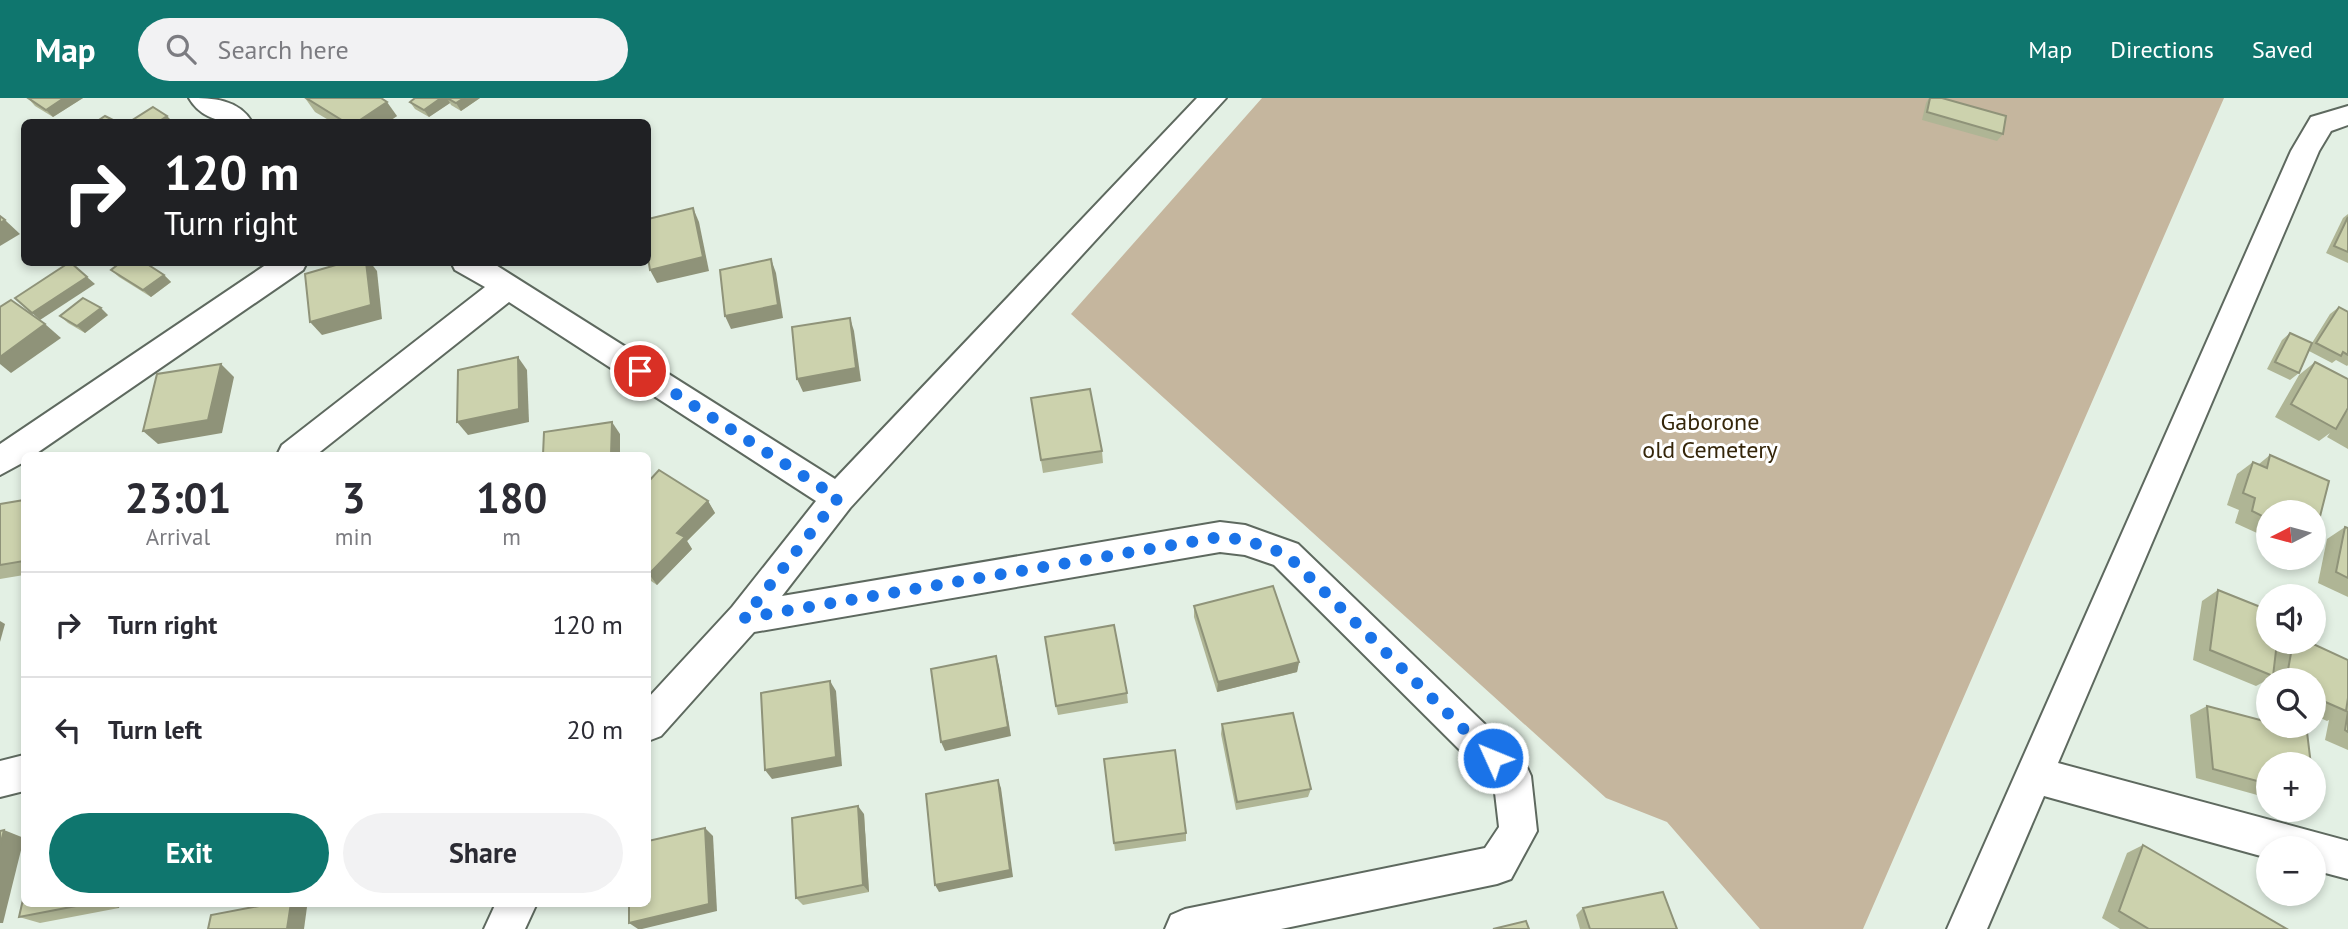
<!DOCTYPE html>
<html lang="en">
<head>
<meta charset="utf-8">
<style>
  body { margin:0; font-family:"PT Sans",sans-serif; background:#f2f2f3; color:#2b2b33; height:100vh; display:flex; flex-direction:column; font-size:26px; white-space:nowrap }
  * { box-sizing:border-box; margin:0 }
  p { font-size:23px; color:#7c7c81 }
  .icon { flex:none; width:38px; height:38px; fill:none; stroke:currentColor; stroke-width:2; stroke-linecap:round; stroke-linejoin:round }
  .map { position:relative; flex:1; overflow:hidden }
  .panel { position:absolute; left:21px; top:354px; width:630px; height:455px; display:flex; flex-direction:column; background:#fff; border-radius:10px; box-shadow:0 4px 10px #0003 }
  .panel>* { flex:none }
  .guide { position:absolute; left:21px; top:21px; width:630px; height:147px; border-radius:10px; box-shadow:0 4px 10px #0003; background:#202124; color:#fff; overflow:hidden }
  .needle { width:46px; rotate:264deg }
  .tools { position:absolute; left:2256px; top:402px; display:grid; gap:14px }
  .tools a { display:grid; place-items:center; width:70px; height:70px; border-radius:50%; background:#fff; box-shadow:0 4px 10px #0003; font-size:35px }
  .pin { position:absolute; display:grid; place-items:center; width:60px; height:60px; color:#fff; margin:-30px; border:4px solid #fff; border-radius:50%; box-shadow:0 2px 7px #0007 }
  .me { position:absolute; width:77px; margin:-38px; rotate:314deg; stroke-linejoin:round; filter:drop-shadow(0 0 5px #0008) }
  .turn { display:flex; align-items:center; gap:24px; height:147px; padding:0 28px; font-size:32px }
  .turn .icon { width:91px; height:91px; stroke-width:2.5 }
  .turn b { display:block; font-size:49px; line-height:60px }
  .eta { display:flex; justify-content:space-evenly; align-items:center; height:119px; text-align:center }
  .eta b { font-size:42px; font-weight:800; line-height:49px }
  .primary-button { display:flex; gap:14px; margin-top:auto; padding:14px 28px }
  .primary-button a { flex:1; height:80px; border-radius:42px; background:#0f766e; color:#fff; font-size:28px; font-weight:800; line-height:80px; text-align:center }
  .primary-button a+a { background:#f2f2f3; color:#2b2b33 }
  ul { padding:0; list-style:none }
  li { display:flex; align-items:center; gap:21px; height:105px; padding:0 28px; border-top:2px solid #e1e1e2 }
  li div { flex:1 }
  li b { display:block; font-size:26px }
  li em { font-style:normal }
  header { display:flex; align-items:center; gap:42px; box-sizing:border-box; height:98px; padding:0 35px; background:#0f766e; color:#fff }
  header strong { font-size:33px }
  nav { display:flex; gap:38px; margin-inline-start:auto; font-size:24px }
  .search { width:490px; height:63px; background:#f2f2f3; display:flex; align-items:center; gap:18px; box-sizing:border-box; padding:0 24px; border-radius:38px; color:#7c7c81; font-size:26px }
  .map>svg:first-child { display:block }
  .green { fill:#c5b69e }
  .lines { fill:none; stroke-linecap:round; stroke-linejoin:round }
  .minor-casing { stroke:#5e695f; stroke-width:4 }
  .minor { fill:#fff; fill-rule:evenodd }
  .wall { fill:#afb595 }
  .shaded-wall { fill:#8f9379 }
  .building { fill:#ccd2ad; stroke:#8f9379; stroke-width:2 }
  .route { stroke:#1a73e8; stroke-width:12; stroke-dasharray:0 21.6 }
  .labels { text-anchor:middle; stroke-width:6; stroke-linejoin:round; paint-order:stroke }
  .park-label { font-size:24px; fill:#35260a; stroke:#fff }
</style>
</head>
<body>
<header>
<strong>Map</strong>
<div class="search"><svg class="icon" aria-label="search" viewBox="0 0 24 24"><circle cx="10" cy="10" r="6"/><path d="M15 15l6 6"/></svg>Search here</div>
<nav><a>Map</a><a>Directions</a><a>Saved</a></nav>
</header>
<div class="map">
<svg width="2348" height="831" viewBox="0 0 2348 831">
  <rect width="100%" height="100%" fill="#e3f0e4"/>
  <path class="green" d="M 1262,0 L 2224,0 L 1863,831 L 1760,831 L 1667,724 L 1606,700 L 1071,216 Z"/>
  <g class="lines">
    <g class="minor-casing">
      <g id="minor">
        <path d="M 189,0 C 213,0 238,1 252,24 C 228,26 202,23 189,0 Z"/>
        <path d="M 1197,0 L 1226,0 L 850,410 L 782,498 L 1220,424 L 1245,427 L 1298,446 L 1525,665 L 1531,678 L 1537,733 L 1511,781 L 1497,786 L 1281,831 L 1165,831 L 1171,817 L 1185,811 L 1485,750 L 1499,729 L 1494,686 L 1274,467 L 1245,457 L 1220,454 L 754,534 L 661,638 L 648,643 L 648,600 L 732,509 L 816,403 L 509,204 L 316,357 L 277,357 L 282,347 L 485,189 L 455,172 L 451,164 L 491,164 L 835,381 Z"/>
        <path d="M 2348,8 L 2348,27 L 2331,33 L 2319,53 L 2058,665 L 2348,743 L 2348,781 L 2314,772 L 2314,751 L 2268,751 L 2268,760 L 2044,698 L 1987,831 L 1947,831 L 2291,53 L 2311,19 Z"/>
        <path d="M 270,164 L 307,164 L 303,172 L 34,357 L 24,357 L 24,364 L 0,377 L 0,346 Z"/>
        <path d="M 24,657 L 24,693 L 0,699 L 0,663 Z"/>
        <path d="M 496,805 L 537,805 L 525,831 L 484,831 Z"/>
      </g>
    </g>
    <use href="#minor" class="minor"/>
  </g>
  <g class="wall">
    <path d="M 28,0 L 83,0 L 53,19 L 35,8 Z"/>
    <path d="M 305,0 L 397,18 L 388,24 L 332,24 L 315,14 Z"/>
    <path d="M 415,0 L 480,0 L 461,13 L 451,7 L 450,5 L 429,19 L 415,11 L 410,4 Z"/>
    <path d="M 1929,0 L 1942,0 L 2003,36 L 1997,43 L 1922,22 L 1926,5 Z"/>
    <path d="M 2348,116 L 2348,165 L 2326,155 L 2343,120 Z"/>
    <path d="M 111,172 L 164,177 L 171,184 L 151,199 L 119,179 Z"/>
    <path d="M 2339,209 L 2348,214 L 2348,267 L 2347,268 L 2336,262 L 2332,265 L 2309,253 L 2299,275 L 2290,282 L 2267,271 L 2282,242 L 2290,235 L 2312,245 L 2330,216 Z"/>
    <path d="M 108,217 L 85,235 L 68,225 L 60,218 Z"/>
    <path d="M 2315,264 L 2344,317 L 2348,312 L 2348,351 L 2327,339 L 2330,335 L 2319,343 L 2275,319 L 2299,277 Z"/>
    <path d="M 1031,300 L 1102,353 L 1103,365 L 1043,375 Z"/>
    <path d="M 2270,357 L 2268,415 L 2268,440 L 2235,425 L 2239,412 L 2227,407 L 2237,376 L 2253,364 L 2259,366 Z"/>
    <path d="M 648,384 L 708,403 L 715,415 L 687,443 L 692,451 L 657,487 L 648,481 Z"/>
    <path d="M 24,402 L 24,477 L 0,481 L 0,406 Z"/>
    <path d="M 2345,429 L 2348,430 L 2348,499 L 2318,485 L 2327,441 Z"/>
    <path d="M 2218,492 L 2277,547 L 2283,544 L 2309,544 L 2348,562 L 2348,652 L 2325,642 L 2329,622 L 2327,623 L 2314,617 L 2314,583 L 2270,583 L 2271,580 L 2256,588 L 2193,562 L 2202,503 Z"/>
    <path d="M 1194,508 L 1299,564 L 1297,574 L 1217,594 L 1194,519 Z"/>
    <path d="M 1127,595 L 1128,605 L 1058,617 L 1056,608 Z"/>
    <path d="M 2207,608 L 2268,667 L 2268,700 L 2196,680 L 2190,617 Z"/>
    <path d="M 1222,626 L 1311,691 L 1308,699 L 1236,712 L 1221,636 Z"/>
    <path d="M 1104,661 L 1186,735 L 1186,743 L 1115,753 Z"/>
    <path d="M 864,716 L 869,794 L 803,807 L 796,800 Z"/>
    <path d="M 2143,747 L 2287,831 L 2120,831 L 2102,820 L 2127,755 Z"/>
    <path d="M 24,805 L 120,805 L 119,810 L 40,825 L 19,819 Z"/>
    <path d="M 1583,810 L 1677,831 L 1580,831 L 1576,817 Z"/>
  </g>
  <g class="shaded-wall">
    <path d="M 64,0 L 83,0 L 53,19 L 46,12 Z"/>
    <path d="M 441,0 L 447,0 L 450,5 L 429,19 L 424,12 Z"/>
    <path d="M 464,0 L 480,0 L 461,13 L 456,5 Z"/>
    <path d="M 387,4 L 397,18 L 388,24 L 357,24 Z"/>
    <path d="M 167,18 L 173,24 L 158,24 Z"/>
    <path d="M 693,110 L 699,124 L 709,173 L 657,185 L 650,172 Z"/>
    <path d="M 5,122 L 20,136 L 0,148 L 0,125 Z"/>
    <path d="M 771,161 L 776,175 L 783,220 L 731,231 L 725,218 Z"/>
    <path d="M 366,164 L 370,164 L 377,173 L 382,221 L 322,237 L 310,224 Z"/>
    <path d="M 164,177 L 171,184 L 151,199 L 143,192 Z"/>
    <path d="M 87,179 L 95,186 L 40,222 L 32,215 Z"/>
    <path d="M 101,210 L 108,217 L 85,235 L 77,228 Z"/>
    <path d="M 850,220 L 854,233 L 861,283 L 803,294 L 797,281 Z"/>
    <path d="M 45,226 L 61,240 L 11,275 L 0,266 L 0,259 Z"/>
    <path d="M 518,259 L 527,272 L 529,324 L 468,337 L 457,324 Z"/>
    <path d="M 221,266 L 234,279 L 222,335 L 158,346 L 143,333 Z"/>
    <path d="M 612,324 L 620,336 L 620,357 L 611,357 Z"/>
    <path d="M 708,403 L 715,415 L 687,443 L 692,451 L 657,487 L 649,476 L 677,435 Z"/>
    <path d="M 0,523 L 5,526 L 0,544 Z"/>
    <path d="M 996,558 L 999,568 L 1011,638 L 945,653 L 941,644 Z"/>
    <path d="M 1299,564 L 1297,574 L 1217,594 L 1218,584 Z"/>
    <path d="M 830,583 L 836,593 L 842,668 L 772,681 L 765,672 Z"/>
    <path d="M 998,682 L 1001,690 L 1013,779 L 939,794 L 935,787 Z"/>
    <path d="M 858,708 L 864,716 L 869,794 L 863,787 Z"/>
    <path d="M 705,730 L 713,738 L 717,813 L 642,831 L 638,831 L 629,825 Z"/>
    <path d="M 4,732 L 24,740 L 3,825 L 0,825 L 0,748 Z"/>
    <path d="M 104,805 L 120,805 L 119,810 Z"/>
    <path d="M 291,805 L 299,805 L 307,809 L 304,831 L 287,831 Z"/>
  </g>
  <g class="building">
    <path d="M 28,0 L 64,0 L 46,12 Z"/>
    <path d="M 306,0 L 381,0 L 387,4 L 357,24 L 345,24 Z"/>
    <path d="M 415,0 L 441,0 L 424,12 L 410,4 Z"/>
    <path d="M 447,0 L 464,0 L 456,5 Z"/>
    <path d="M 1930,0 L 1942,0 L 2006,18 L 2003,36 L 1927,14 Z"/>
    <path d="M 153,9 L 167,18 L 158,24 L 133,24 L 131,23 Z"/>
    <path d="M 105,18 L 117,24 L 96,24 Z"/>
    <path d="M 693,110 L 703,159 L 650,172 L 648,160 L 648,121 Z"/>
    <path d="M 0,118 L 5,122 L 0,125 Z"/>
    <path d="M 2348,119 L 2348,154 L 2334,148 Z"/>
    <path d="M 771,161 L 778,207 L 725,218 L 720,172 Z"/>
    <path d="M 70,164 L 87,179 L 32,215 L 15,200 Z"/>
    <path d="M 121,164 L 144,164 L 164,177 L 143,192 L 111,172 Z"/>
    <path d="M 346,164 L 366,164 L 371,207 L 310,224 L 305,176 Z"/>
    <path d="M 83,200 L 101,210 L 77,228 L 60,218 Z"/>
    <path d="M 11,202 L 45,226 L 0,259 L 0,209 Z"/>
    <path d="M 2339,209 L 2348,214 L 2348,257 L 2343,254 L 2341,258 L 2316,245 Z"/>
    <path d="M 850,220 L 856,270 L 797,281 L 792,229 Z"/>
    <path d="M 2290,235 L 2312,245 L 2299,275 L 2275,264 Z"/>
    <path d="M 518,259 L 519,311 L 457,324 L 458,272 Z"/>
    <path d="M 2315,264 L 2348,281 L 2348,310 L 2336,331 L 2291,306 Z"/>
    <path d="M 221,266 L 208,322 L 143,333 L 157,276 Z"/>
    <path d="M 1090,291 L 1102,353 L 1041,362 L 1031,300 Z"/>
    <path d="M 612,324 L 611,357 L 543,357 L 544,334 Z"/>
    <path d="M 2270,357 L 2329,383 L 2314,442 L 2314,415 L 2268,415 L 2268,421 L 2252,413 L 2255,400 L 2243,395 L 2253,364 L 2267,370 Z"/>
    <path d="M 659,372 L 708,403 L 677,435 L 685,439 L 649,476 L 648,475 L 648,384 Z"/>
    <path d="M 24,402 L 24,463 L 0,467 L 0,406 Z"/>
    <path d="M 2345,429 L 2348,430 L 2348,480 L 2336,474 Z"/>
    <path d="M 1273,488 L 1299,564 L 1218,584 L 1194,508 Z"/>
    <path d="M 2218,492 L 2268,512 L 2268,544 L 2277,544 L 2273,578 L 2210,552 Z"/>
    <path d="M 1114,527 L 1127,595 L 1056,608 L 1045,539 Z"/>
    <path d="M 2293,544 L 2309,544 L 2348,562 L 2348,600 L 2346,613 L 2314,599 L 2314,583 L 2286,583 Z"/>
    <path d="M 996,558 L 1008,629 L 941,644 L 931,571 Z"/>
    <path d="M 830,583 L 836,659 L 765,672 L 761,595 Z"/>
    <path d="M 2207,608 L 2268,624 L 2268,628 L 2284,628 L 2307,634 L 2311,667 L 2268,667 L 2268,686 L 2213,671 Z"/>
    <path d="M 2348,613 L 2348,634 L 2345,632 Z"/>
    <path d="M 1293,615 L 1311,691 L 1237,704 L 1222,626 Z"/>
    <path d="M 1175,652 L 1186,735 L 1114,745 L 1104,661 Z"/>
    <path d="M 2314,681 L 2316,699 L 2314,698 Z"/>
    <path d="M 998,682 L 1010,772 L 935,787 L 926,696 Z"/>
    <path d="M 858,708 L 863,787 L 796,800 L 792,720 Z"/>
    <path d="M 705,730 L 709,806 L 629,825 L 629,805 L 648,805 L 648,743 Z"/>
    <path d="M 4,732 L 0,748 L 0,733 Z"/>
    <path d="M 2143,747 L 2287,831 L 2149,831 L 2119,813 Z"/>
    <path d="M 1663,794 L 1677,831 L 1590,831 L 1583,810 Z"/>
    <path d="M 24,797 L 24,805 L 92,805 L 19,819 Z"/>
    <path d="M 275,805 L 291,805 L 287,831 L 208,831 L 211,817 Z"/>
    <path d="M 1526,823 L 1529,831 L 1493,831 Z"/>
  </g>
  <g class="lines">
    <path class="route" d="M 640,273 L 838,400 L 744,520 L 1220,439 L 1245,442 L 1286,456 L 1493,660"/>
  </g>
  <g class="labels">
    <g class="park-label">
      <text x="1710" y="332">Gaborone<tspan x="1710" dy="28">old Cemetery</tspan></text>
    </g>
  </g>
</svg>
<div class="tools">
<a><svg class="needle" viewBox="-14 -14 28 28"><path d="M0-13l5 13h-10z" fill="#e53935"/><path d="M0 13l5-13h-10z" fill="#7c7c81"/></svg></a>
<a><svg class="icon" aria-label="sound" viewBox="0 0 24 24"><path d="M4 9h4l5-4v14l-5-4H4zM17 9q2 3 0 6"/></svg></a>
<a><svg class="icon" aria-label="search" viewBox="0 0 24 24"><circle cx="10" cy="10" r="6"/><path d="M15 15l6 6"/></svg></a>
<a>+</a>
<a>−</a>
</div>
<div class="pin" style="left:640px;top:273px;background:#d93025"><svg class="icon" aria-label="arrive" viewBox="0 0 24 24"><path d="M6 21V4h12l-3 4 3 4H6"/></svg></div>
<svg class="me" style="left:1493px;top:660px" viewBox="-20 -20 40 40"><circle r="17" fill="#1a73e8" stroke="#fff" stroke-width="3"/><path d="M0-11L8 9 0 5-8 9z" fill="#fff"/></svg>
<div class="guide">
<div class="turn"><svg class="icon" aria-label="right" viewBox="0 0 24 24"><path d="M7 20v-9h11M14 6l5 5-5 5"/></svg><div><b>120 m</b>Turn right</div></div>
</div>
<section class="panel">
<div class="eta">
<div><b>23:01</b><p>Arrival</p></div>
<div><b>3</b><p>min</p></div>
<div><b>180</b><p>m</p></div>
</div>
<ul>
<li><svg class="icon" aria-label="right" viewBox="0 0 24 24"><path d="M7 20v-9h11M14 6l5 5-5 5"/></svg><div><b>Turn right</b></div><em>120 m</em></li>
<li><svg class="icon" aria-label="left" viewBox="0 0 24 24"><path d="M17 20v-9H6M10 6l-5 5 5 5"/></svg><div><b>Turn left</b></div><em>20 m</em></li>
</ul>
<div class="primary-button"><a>Exit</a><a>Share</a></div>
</section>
</div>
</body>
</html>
